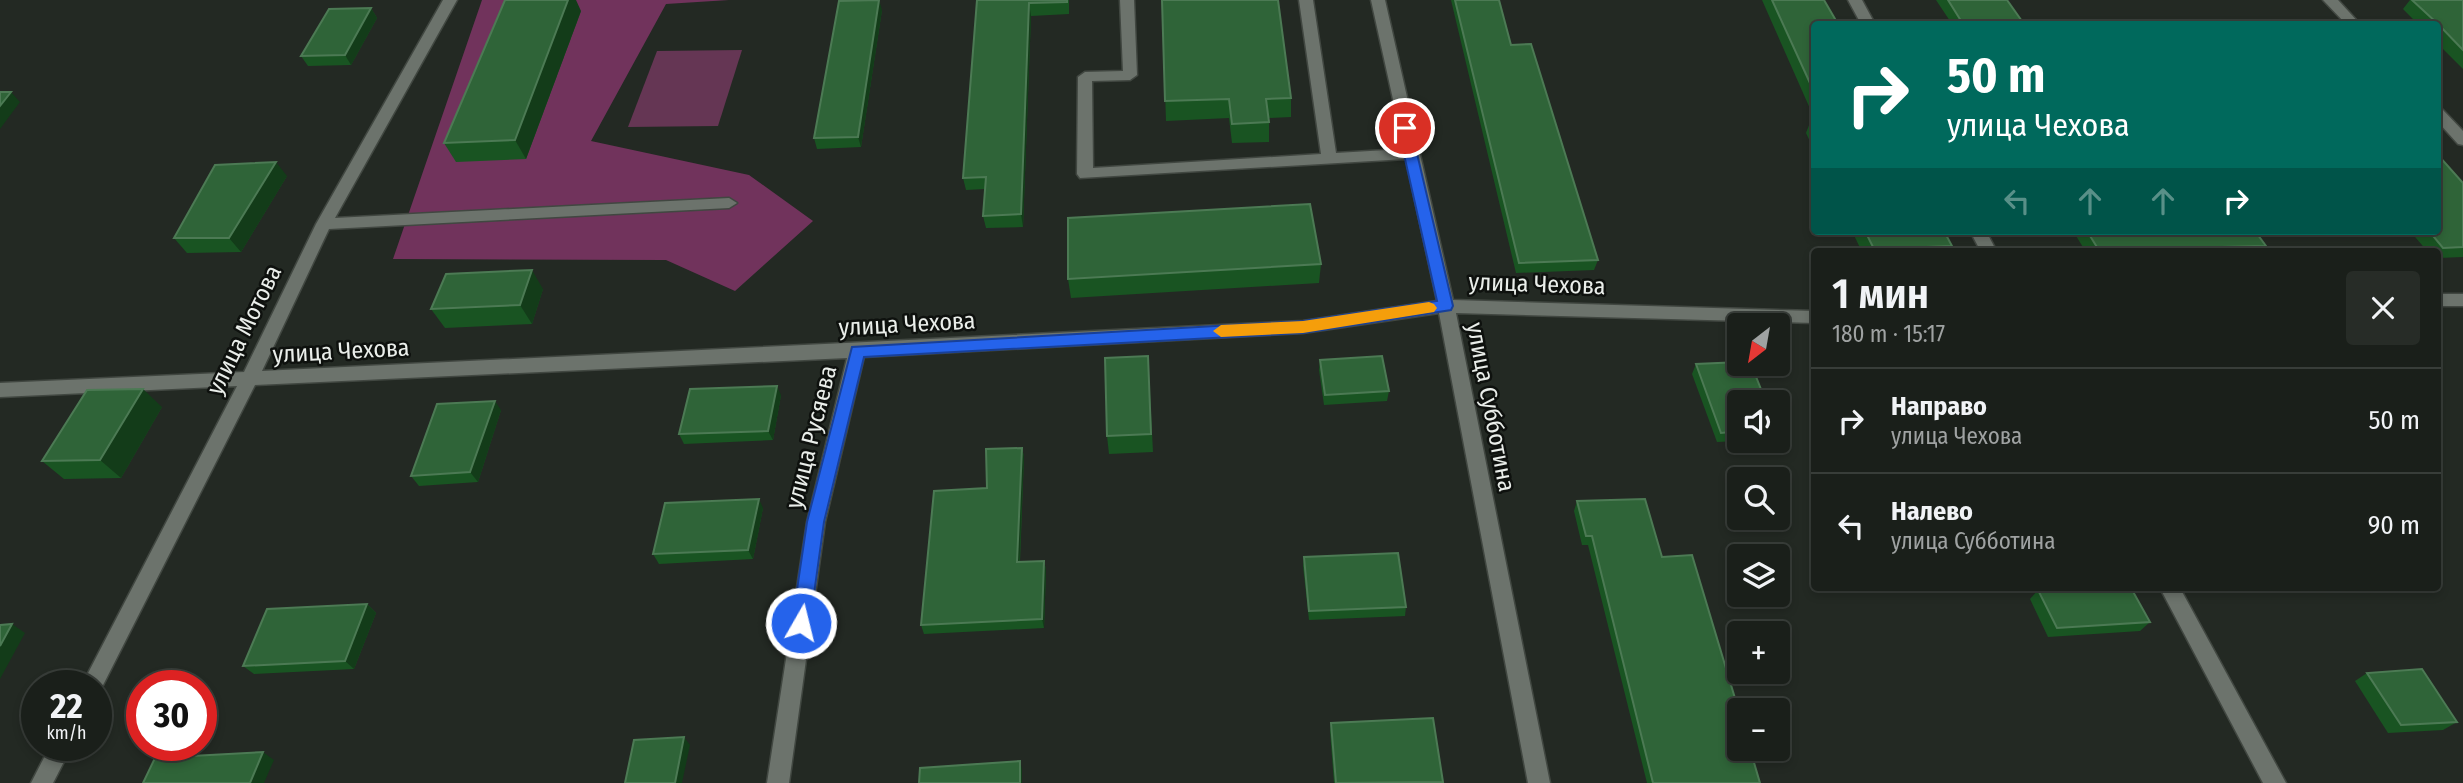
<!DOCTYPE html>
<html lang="ru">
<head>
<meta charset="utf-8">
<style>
  body { margin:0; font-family:"Fira Sans Condensed",sans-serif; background:#272c27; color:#f1f3f6; height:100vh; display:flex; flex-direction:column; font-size:26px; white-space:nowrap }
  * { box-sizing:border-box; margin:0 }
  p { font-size:23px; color:#9fa2a2 }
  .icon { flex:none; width:38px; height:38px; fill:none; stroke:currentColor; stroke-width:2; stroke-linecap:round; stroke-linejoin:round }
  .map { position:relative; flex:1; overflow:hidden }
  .drawer { position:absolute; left:1811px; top:248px; width:630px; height:343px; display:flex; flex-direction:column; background:#1a1f1a; border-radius:7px; box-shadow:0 4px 10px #0003,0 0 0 2px #383d39 }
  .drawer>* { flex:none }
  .banner { position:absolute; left:1811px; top:21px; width:630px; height:214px; border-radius:7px; box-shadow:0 4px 10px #0003,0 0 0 2px #383d39; background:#00695c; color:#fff; overflow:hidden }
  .needle { width:46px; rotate:211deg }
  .tools { position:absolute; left:1727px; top:313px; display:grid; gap:14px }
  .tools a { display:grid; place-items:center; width:63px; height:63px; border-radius:7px; background:#1a1f1a; box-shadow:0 4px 10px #0003,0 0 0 2px #383d39; font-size:35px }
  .speed { position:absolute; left:21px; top:670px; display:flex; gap:14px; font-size:35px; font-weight:700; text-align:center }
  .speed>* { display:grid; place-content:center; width:91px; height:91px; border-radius:50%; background:#1a1f1a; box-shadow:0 4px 10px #0003,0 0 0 2px #383d39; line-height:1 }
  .speed small { font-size:18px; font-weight:400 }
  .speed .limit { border:10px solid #d22; background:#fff; color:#111 }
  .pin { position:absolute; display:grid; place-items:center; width:60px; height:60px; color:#fff; margin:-30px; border:4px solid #fff; border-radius:50%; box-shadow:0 2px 7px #0007 }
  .me { position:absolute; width:77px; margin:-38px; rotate:8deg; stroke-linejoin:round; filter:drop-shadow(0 0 5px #0008) }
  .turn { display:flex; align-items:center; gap:24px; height:147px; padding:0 21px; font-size:32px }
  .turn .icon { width:91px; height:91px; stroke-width:2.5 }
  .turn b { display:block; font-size:49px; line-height:60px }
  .lanes { display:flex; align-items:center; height:66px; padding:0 21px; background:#0003; justify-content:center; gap:35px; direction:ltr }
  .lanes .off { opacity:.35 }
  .round { display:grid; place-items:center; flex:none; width:74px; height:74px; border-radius:7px; background:#272c27 }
  .headline { display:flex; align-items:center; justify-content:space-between; height:119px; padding:0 21px }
  h1 { font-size:42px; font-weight:600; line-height:52px }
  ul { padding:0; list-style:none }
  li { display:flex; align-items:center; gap:21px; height:105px; padding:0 21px; border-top:2px solid #383d39 }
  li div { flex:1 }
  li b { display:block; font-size:26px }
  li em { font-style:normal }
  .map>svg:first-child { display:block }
  .green { fill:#653654 }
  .forest { fill:#71335c }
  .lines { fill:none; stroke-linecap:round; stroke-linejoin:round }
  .minor-casing { stroke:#414741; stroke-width:3 }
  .minor { fill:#6c736c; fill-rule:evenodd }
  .wall { fill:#195422 }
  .shaded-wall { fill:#133c19 }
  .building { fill:#2f6438; stroke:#4c7a54; stroke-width:2 }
  .route { fill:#2563eb; stroke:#184099; stroke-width:2 }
  .slow { fill:#f59e0b }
  .labels { text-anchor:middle; stroke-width:5; stroke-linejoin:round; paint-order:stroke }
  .street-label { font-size:24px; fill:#eaeeea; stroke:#0e110e }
</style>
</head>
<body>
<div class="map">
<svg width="2463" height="783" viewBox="0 0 2463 783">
  <rect width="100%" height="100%" fill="#232923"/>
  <path class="green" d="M 742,50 L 718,126 L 628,127 L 657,51 Z"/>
  <path class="forest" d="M 482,0 L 729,0 L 666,4 L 591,141 L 749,175 L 813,221 L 735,291 L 666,260 L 393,259 Z"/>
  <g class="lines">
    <g class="minor-casing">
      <g id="minor">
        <path d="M 443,0 L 457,0 L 335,218 L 729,198 L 737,203 L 729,208 L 329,229 L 262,371 L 1303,321 L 1437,301 L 1406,159 L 1080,178 L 1077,174 L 1078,77 L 1085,72 L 1123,71 L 1120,0 L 1134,0 L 1137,75 L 1130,80 L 1092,81 L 1093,168 L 1321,154 L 1299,0 L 1313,0 L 1336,153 L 1404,149 L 1371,0 L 1385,0 L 1453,300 L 1815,311 L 1815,323 L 1456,313 L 1550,783 L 1528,783 L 1439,313 L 1303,333 L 864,357 L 825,522 L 789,783 L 767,783 L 807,522 L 847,358 L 255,385 L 99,693 L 96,694 L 96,686 L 82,686 L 85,679 L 237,386 L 0,397 L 0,383 L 244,372 L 316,224 Z"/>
        <path d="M 1848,0 L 1862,0 L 1875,24 L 1861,24 Z"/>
        <path d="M 2323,0 L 2338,0 L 2360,24 L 2346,24 Z"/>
        <path d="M 2438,108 L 2443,110 L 2463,131 L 2463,145 L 2458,144 L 2438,122 Z"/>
        <path d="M 1970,231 L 1986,231 L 1997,252 L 1981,252 Z"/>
        <rect x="2438" y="294" width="25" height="12"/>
        <path d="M 2160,588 L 2180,588 L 2286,783 L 2263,783 Z"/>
        <path d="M 50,746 L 72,746 L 53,783 L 31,783 Z"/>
      </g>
    </g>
    <use href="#minor" class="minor"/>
  </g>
  <g class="wall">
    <path d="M 977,0 L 1069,0 L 1069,14 L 1031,16 L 1023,227 L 986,228 L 983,216 L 985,189 L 966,190 L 963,178 Z"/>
    <path d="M 1162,0 L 1291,98 L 1291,117 L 1269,118 L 1269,142 L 1232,143 L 1229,118 L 1166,121 Z"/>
    <path d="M 1451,0 L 1499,0 L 1511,45 L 1598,260 L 1594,270 L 1516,273 Z"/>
    <path d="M 1762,0 L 1824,0 L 1815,24 L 1815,120 Z"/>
    <path d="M 1936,0 L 2007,0 L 2024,24 L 1952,24 Z"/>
    <path d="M 2410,0 L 2463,0 L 2463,69 L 2438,44 L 2438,24 L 2418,24 L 2403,9 Z"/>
    <path d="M 371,8 L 377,18 L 351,65 L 308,66 L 301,56 Z"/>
    <path d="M 882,10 L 861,147 L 817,149 L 814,138 Z"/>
    <path d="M 581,11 L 526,159 L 456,162 L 444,143 Z"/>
    <path d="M 1811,120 L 1815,120 L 1815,152 L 1806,133 Z"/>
    <path d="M 287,176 L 241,252 L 187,253 L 174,238 Z"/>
    <path d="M 2463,183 L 2463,257 L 2438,258 L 2438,252 L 2428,252 L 2410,231 L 2438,231 Z"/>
    <path d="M 1852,231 L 1944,231 L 1952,246 L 1948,252 L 1862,252 Z"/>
    <path d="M 2073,231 L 2255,231 L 2266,246 L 2261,252 L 2086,252 Z"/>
    <path d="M 1321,264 L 1319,283 L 1071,298 L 1068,279 Z"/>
    <path d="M 543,289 L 532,324 L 445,328 L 431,309 Z"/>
    <path d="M 1320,360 L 1389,391 L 1387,401 L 1324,405 L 1319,370 Z"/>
    <path d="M 1696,364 L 1740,402 L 1740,441 L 1717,442 L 1692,374 Z"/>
    <path d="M 1149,374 L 1153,452 L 1109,454 L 1107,436 Z"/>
    <path d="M 781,395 L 773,440 L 684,444 L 679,434 Z"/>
    <path d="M 162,407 L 121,478 L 64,479 L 42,461 Z"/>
    <path d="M 501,410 L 478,482 L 419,486 L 411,476 Z"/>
    <path d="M 1022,448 L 1024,457 L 1020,562 L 1044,561 L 1046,570 L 1044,628 L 924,634 L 921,625 L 987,488 Z"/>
    <path d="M 1577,501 L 1662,557 L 1760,783 L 1647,783 L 1588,545 L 1582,545 L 1574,511 Z"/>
    <path d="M 763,508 L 753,559 L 659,564 L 653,554 Z"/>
    <path d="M 1304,557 L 1406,607 L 1405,616 L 1309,620 L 1303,566 Z"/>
    <path d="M 2038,590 L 2150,622 L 2140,631 L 2048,637 L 2030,599 Z"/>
    <path d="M 367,604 L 376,613 L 354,669 L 254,674 L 243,666 Z"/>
    <path d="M 2367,673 L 2457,722 L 2443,730 L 2388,733 L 2355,681 Z"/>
    <path d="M 1433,718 L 1443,783 L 1334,783 L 1330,731 L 1331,723 Z"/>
  </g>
  <g class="shaded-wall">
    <path d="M 568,0 L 576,0 L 581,11 L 526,159 L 515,140 Z"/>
    <path d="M 879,0 L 882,10 L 861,147 L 858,137 Z"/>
    <path d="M 1029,3 L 1031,16 L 1023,227 L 1021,214 Z"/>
    <path d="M 371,8 L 377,18 L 351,65 L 345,55 Z"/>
    <path d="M 11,92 L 20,102 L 0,129 L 0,106 Z"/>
    <path d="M 276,162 L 287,176 L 241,252 L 229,238 Z"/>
    <path d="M 532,270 L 543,289 L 532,324 L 520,305 Z"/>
    <path d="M 777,386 L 781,395 L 773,440 L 768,431 Z"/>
    <path d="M 143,389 L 162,407 L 121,478 L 100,460 Z"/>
    <path d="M 495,401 L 501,410 L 478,482 L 470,472 Z"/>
    <path d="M 1022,448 L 1024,457 L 1019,571 L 1017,562 Z"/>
    <path d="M 759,499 L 763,508 L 753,559 L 748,550 Z"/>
    <path d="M 1044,561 L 1046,570 L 1044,628 L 1042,619 Z"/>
    <path d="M 367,604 L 376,613 L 354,669 L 345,661 Z"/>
    <path d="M 12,624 L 25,633 L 0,679 L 0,646 Z"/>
    <path d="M 684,737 L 690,745 L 682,783 L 675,783 Z"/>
    <path d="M 263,752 L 274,760 L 264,783 L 250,783 Z"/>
    <path d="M 1020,761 L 1022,769 L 1022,783 L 1020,783 Z"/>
  </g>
  <g class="building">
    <path d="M 505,0 L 568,0 L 515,140 L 444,143 Z"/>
    <path d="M 879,0 L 858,137 L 814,138 L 839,1 Z"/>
    <path d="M 977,0 L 1067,0 L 1067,2 L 1029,3 L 1021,214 L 983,216 L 986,177 L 963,178 Z"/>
    <path d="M 1162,0 L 1278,0 L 1291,98 L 1266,99 L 1269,122 L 1232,124 L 1229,99 L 1165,101 Z"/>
    <path d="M 1455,0 L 1499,0 L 1511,45 L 1531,44 L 1598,260 L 1519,263 Z"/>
    <path d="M 1772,0 L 1824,0 L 1838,24 L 1815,24 L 1815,94 Z"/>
    <path d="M 1948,0 L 2007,0 L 2024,24 L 1963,24 Z"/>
    <path d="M 2412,0 L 2463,0 L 2463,50 L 2438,24 Z"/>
    <path d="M 371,8 L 345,55 L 301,56 L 329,9 Z"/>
    <path d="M 0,92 L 11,92 L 0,106 Z"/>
    <path d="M 2438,155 L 2463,183 L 2463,247 L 2443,248 L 2429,231 L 2438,231 Z"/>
    <path d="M 276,162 L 229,238 L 174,238 L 215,165 Z"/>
    <path d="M 1310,204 L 1321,264 L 1068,279 L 1068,218 Z"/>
    <path d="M 1865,231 L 1944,231 L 1952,246 L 1874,249 Z"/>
    <path d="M 2087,231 L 2255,231 L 2266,246 L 2177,248 L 2179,251 L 2165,252 L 2100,252 Z"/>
    <path d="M 532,270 L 520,305 L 431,309 L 446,274 Z"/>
    <path d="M 1148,356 L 1151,434 L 1107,436 L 1105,358 Z"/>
    <path d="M 1382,356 L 1389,391 L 1325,395 L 1320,360 Z"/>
    <path d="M 1740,362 L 1740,364 L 1751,364 L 1766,402 L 1740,402 L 1740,431 L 1721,433 L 1696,364 Z"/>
    <path d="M 777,386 L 768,431 L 679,434 L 690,389 Z"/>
    <path d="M 143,389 L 100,460 L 42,461 L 87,390 Z"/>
    <path d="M 495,401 L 470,472 L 411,476 L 437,404 Z"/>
    <path d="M 1022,448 L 1017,562 L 1044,561 L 1042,619 L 921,625 L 934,491 L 987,488 L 986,449 Z"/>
    <path d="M 759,499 L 748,550 L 653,554 L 665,503 Z"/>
    <path d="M 1645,499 L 1662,557 L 1692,555 L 1740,715 L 1740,749 L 1750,749 L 1760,783 L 1653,783 L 1592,536 L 1586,536 L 1577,501 Z"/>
    <path d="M 1398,553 L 1406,607 L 1309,611 L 1304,557 Z"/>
    <path d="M 2067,588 L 2131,588 L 2150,622 L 2057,628 L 2038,590 Z"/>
    <path d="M 367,604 L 345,661 L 243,666 L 267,609 Z"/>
    <path d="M 12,624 L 0,646 L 0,625 Z"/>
    <path d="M 2422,669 L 2457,722 L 2401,725 L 2367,673 Z"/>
    <path d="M 1433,718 L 1443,782 L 1336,783 L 1331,723 Z"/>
    <path d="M 684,737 L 675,783 L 625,783 L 634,740 Z"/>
    <path d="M 263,752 L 250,783 L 143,783 L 155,758 Z"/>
    <path d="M 1020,761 L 1020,783 L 919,783 L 920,768 Z"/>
  </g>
  <path class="route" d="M 1405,124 L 1411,128 L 1453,306 L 1451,310 L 1303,333 L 864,357 L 824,522 L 810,623 L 808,628 L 801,631 L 795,628 L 792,623 L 807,522 L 852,347 L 1303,321 L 1437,301 L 1398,128 Z"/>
  <path class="slow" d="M 1429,302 L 1434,304 L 1437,308 L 1434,312 L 1303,333 L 1221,337 L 1213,331 L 1221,325 L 1303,321 Z"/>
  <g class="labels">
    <g class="street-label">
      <text transform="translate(1537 284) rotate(2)" y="8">улица Чехова</text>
      <text transform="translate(907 324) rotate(-3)" y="8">улица Чехова</text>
      <text transform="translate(244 330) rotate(-64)" y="8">улица Мотова</text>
      <text transform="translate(341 351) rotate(-3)" y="8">улица Чехова</text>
      <text transform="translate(1491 407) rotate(79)" y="8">улица Субботина</text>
      <text transform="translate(811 437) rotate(-76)" y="8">улица Русяева</text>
    </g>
  </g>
</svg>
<div class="tools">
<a><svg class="needle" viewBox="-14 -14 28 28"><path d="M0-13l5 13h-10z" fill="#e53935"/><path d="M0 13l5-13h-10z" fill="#9fa2a2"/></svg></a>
<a><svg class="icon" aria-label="sound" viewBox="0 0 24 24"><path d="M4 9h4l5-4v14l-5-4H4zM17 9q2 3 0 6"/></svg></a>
<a><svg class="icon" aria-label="search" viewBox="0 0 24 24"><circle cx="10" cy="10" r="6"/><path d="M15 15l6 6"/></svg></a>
<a><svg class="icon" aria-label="layers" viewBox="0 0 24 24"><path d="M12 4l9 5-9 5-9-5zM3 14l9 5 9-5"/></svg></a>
<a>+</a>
<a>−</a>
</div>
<div class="speed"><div>22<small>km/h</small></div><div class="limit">30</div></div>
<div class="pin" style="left:1405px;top:128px;background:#d93025"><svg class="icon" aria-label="arrive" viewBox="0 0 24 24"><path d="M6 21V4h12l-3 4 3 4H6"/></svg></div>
<svg class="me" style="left:801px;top:623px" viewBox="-20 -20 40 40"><circle r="17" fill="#2563eb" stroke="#fff" stroke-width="3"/><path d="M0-11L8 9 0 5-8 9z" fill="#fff"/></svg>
<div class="banner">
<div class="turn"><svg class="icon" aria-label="right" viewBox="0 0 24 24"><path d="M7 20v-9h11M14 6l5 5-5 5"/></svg><div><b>50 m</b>улица Чехова</div></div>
<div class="lanes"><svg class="icon off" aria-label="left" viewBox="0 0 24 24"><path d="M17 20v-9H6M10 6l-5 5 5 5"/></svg><svg class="icon off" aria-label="ahead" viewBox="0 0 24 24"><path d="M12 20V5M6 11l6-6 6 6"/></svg><svg class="icon off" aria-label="ahead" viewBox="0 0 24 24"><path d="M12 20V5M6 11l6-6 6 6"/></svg><svg class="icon" aria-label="right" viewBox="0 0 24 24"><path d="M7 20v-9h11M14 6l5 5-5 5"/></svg></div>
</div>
<section class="drawer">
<div class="headline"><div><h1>1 мин</h1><p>180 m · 15:17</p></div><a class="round"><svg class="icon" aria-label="close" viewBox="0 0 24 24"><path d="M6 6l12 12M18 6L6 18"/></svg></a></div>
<ul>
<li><svg class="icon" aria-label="right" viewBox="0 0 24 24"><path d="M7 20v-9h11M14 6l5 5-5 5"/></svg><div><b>Направо</b><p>улица Чехова</p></div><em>50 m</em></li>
<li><svg class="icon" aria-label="left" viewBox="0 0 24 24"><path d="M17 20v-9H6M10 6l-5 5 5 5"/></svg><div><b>Налево</b><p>улица Субботина</p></div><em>90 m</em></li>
</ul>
</section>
</div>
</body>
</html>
